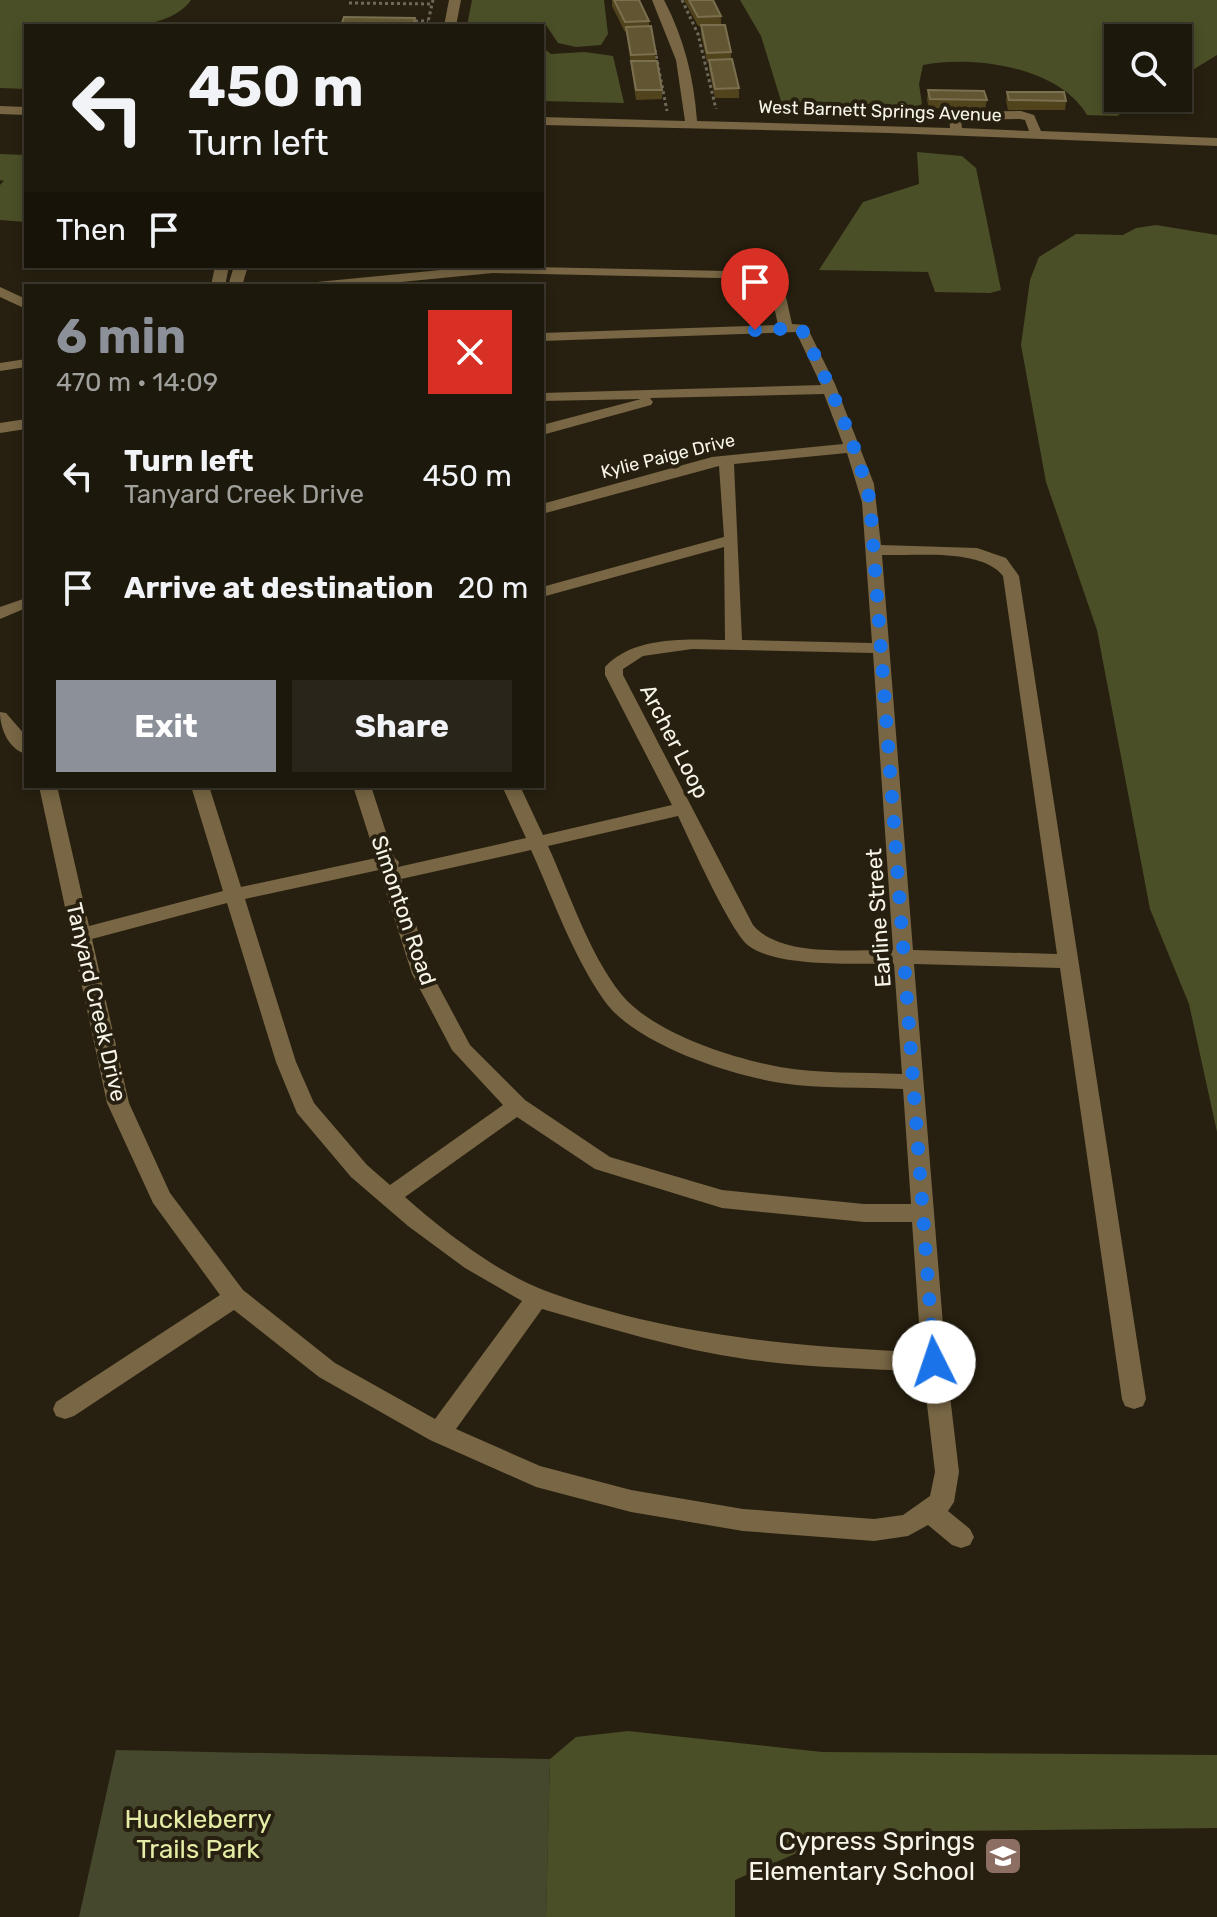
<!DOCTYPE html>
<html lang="en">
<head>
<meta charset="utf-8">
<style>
  body { margin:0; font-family:Rubik,sans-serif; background:#2a251a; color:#f1f3f6; height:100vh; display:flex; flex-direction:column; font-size:30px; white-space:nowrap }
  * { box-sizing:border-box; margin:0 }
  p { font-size:26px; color:#a0a09d }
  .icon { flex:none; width:44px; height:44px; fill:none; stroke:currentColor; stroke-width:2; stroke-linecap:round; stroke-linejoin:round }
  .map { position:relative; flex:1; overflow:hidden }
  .details { position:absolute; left:24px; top:284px; width:520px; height:504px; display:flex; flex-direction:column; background:#1d180c; border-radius:0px; box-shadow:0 4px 12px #0003,0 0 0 2px #3b372d }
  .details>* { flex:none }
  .guide { position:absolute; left:24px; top:24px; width:520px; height:244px; border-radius:0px; box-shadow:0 4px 12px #0003,0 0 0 2px #3b372d; background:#1d180c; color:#f1f3f6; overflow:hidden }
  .fabs { position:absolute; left:1104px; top:24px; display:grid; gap:16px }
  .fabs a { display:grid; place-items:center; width:88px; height:88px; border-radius:0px; background:#1d180c; box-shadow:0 4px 12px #0003,0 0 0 2px #3b372d; font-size:40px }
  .pin { position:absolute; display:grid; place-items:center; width:68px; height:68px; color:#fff; margin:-82px -34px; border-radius:50% 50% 50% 0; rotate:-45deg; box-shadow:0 0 8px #0007 }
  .pin .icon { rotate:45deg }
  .me { position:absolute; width:88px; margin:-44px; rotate:356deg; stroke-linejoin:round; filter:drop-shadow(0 0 6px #0008) }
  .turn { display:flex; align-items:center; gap:28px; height:168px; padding:0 32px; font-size:36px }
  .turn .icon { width:104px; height:104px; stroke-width:2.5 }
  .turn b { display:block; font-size:56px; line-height:68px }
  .then { display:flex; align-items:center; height:76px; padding:0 32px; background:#0003; gap:16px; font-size:30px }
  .round { display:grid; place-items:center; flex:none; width:84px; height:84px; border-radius:0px; background:#2a251a }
  .summary { display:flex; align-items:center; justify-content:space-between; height:136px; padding:0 32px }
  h1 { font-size:48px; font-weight:700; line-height:60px; color:#8c9099 }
  .button { display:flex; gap:16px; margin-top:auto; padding:16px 32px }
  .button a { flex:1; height:92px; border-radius:0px; background:#8c9099; color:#fff; font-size:32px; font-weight:700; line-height:92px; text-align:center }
  .button a+a { background:#2a251a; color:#f1f3f6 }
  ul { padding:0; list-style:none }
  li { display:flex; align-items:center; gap:24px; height:112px; padding:0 32px }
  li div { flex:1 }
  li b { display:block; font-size:30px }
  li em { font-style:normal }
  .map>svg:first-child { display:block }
  .green { fill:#45482d }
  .forest { fill:#4b4f27 }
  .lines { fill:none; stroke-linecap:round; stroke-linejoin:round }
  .path { stroke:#6e695a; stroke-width:3; stroke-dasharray:3 3; stroke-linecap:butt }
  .minor { fill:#786644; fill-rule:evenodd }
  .wall { fill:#51431c }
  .building { fill:#625632; stroke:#7a6f4f; stroke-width:2 }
  .route { stroke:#1a73e8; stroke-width:14; stroke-dasharray:0 25.2 }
  .labels { text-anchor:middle; stroke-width:8; stroke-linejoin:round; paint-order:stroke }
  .far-street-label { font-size:18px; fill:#f7f4e9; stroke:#272010 }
  .street-label { font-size:22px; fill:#f7f4e9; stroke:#272010 }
  .near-park-label { font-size:26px; fill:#e4eca6; stroke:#272010 }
  .near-poi-label { font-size:26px; fill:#f7f4e9; stroke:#272010; text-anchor:end }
</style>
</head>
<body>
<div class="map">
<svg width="1217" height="1917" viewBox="0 0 1217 1917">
  <rect width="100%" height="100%" fill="#272010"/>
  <path class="green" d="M 116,1750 L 550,1759 L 546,1917 L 79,1917 Z"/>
  <g class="forest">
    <path d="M 0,0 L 191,0 C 164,39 69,26 26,26 L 26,89 L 0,88 Z"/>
    <path d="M 472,0 L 604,0 L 608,34 L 601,45 L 576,47 L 558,43 L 546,25 L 467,26 Z"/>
    <path d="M 740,0 L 1217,0 L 1217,55 L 1178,79 L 1178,38 L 1118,38 L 1118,98 L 1147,98 L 1117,116 L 1087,115 C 1059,67 974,55 923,65 L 919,84 L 922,104 L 908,113 L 825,114 L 790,111 L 782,104 L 761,36 Z"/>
    <path d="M 542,47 L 551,54 L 585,52 L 613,56 L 624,103 L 542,101 Z"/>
    <path d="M 917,152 L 962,156 L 976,168 L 1001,290 L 990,293 L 935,292 L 928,272 L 819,270 L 863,202 L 919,184 Z"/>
    <path d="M 0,154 L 26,155 L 26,222 L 0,220 L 0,185 L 4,181 L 0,180 Z"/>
    <path d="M 1156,225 L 1217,235 L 1217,1132 L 1189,1004 L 1150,909 L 1097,630 L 1046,482 L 1021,345 L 1030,280 L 1039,257 L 1076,234 L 1123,235 L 1136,228 Z"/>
    <path d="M 628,1731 L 822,1752 L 1217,1755 L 1217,1828 L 845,1832 L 735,1880 L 735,1917 L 546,1917 L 550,1759 L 576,1737 Z"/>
  </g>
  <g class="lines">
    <g class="path">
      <path d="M 682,0 L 698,34 L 716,109"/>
      <path d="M 349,3 L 432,4"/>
      <path d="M 409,21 L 428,21"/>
      <path d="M 427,26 L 433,0"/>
      <path d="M 655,50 L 667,111"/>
    </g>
    <g class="minor">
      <path d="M 449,0 L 461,0 L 456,26 L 444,26 Z"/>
      <path d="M 652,0 L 664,0 C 684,38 694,78 697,121 L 950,128 L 949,116 L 955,112 L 1021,111 L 1034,115 L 1041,131 L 1217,138 L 1217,146 L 889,133 L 542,125 L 542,117 L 685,121 L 676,60 ZM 1020,119 L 1025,120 L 1029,131 L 962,128 L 961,120 Z"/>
      <path d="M 0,106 L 26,107 L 26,115 L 0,114 Z"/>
      <path d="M 215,266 L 229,266 L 225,286 L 211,286 Z"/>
      <path d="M 234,266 L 248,266 L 242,286 L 228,286 Z"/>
      <path d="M 482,266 L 772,272 L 784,288 L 792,324 L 806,325 L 835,384 L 874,484 L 881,545 L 977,548 L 1006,558 L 1019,576 L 1146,1399 L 1143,1406 L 1134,1409 L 1125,1406 L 1122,1399 L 1060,968 L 914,964 L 946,1362 L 959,1472 L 954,1502 L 948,1511 L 970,1529 L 974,1537 L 970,1545 L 961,1548 L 952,1545 L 928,1525 L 908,1536 L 874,1541 L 743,1531 L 631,1512 L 536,1487 L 430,1440 L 319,1377 L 234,1310 L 74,1416 L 65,1419 L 56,1416 L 53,1409 L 56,1402 L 220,1295 L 153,1203 L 107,1103 L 39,786 L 57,786 L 89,926 L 223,891 L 191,786 L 209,786 L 241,887 L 376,858 L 353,786 L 371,786 L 394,857 L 399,862 L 398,867 L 526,838 L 502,786 L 520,786 L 543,835 L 672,805 L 605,675 L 605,667 C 633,636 687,639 725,640 L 724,547 L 542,597 L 542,587 L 724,537 L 719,466 L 542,514 L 542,504 L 712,457 L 843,444 L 824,394 L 650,398 L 653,402 L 651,405 L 542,435 L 542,425 L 641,399 L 542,401 L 542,393 L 821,385 L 796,332 L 542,341 L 542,333 L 778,325 L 770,288 L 763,279 L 493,273 L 360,286 L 310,286 L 317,282 ZM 847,453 L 862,502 L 872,643 L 742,640 L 734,464 ZM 882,555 C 916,556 982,548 1003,576 L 1057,954 L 913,950 ZM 692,649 L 873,653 L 893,950 C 852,949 781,958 753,925 L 623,675 L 623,669 L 643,656 ZM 678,816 C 690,841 731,933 749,946 C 778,968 857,963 894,964 L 902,1074 C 862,1072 819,1074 780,1067 C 731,1058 653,1033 621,994 C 588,952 570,894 548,846 ZM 531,850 C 554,901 573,957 606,1003 C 638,1045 730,1075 781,1083 C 821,1089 863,1087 903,1089 L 911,1204 L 864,1204 L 722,1190 L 610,1157 L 525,1100 L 470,1045 L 432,974 L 401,879 ZM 379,870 L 412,974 L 452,1050 L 503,1105 L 390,1185 L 367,1165 L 314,1103 L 296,1062 L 245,899 ZM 227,903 L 276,1062 L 297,1113 L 351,1177 L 408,1226 L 465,1268 L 522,1301 L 435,1419 L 335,1363 L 243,1290 L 170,1193 L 129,1103 L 92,939 ZM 517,1117 L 595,1169 L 722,1208 L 864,1222 L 912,1222 L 921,1352 C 795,1347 666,1335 546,1291 C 499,1274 442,1230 405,1197 ZM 542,1309 C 609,1328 676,1349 745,1359 C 804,1367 864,1369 923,1371 L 935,1472 L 930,1496 L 903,1515 L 874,1519 L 743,1509 L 631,1490 L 540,1466 L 456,1429 Z"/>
      <path d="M 0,287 L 26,299 L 26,309 L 0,297 Z"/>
      <path d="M 26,359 L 26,367 L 0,371 L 0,363 Z"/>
      <path d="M 26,419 L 26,429 L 0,433 L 0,423 Z"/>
      <path d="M 26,598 L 26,608 L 0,619 L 0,607 Z"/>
      <path d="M 0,712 L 6,713 L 26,736 L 26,754 C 8,749 0,728 0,712 Z"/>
    </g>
  </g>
  <g class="wall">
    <path d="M 612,0 L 639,0 L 649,21 L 649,26 L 662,90 L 662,99 L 636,100 L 626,31 L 625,32 L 612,6 Z"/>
    <path d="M 684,0 L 713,0 L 721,16 L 721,25 L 731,52 L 731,59 L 739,88 L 739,98 L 715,98 L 709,69 L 709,62 L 707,62 L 701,34 L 701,26 L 698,26 Z"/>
    <path d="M 928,90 L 987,100 L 985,109 L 929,108 L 927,100 Z"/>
    <path d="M 1007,92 L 1066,101 L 1065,110 L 1008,110 L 1006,101 Z"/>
  </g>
  <g class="building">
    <path d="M 614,0 L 639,0 L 649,21 L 625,22 Z"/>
    <path d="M 689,0 L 713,0 L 721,16 L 698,17 Z"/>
    <path d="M 344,17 L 415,18 L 413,26 L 341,26 Z"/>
    <path d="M 701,25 L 725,25 L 731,52 L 707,53 Z"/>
    <path d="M 651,26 L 656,54 L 631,55 L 626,27 Z"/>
    <path d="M 732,59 L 739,88 L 715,89 L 709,60 Z"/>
    <path d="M 631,61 L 657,61 L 662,90 L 636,90 Z"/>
    <path d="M 928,90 L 984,91 L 987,100 L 930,99 Z"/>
    <path d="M 1007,92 L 1064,92 L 1066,101 L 1009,100 Z"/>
  </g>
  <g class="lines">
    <path class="route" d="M 755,330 L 801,328 C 827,379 858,447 870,502 L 934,1362"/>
  </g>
  <defs>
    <g id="school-square" transform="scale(2)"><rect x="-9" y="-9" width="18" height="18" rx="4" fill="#8d6e63" stroke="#272010"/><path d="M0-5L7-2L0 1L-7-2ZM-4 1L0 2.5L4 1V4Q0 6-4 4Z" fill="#fff"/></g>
  </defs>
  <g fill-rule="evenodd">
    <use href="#school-square" x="1003" y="1856"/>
  </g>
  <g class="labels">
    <g class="far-street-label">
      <text transform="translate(880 111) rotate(2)" y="6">West Barnett Springs Avenue</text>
      <text transform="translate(668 456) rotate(-14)" y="6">Kylie Paige Drive</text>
    </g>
    <g class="street-label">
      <text transform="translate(675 741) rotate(63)" y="8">Archer Loop</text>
      <text transform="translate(404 910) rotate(71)" y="8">Simonton Road</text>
      <text transform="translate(878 918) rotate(-94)" y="8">Earline Street</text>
      <text transform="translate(97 1002) rotate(77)" y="8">Tanyard Creek Drive</text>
    </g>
    <g class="near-park-label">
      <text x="198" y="1828">Huckleberry<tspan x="198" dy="30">Trails Park</tspan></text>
    </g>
    <g class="near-poi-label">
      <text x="975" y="1850">Cypress Springs<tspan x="975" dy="30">Elementary School</tspan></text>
    </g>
  </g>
</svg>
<div class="fabs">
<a><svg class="icon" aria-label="search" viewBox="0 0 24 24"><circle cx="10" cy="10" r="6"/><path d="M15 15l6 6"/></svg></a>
</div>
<div class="pin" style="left:755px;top:330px;background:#d93025"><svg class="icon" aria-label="arrive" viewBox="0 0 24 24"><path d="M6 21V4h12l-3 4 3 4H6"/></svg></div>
<svg class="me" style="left:934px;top:1362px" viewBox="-20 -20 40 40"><circle r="19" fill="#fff"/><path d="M0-13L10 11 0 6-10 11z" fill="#1a73e8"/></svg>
<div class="guide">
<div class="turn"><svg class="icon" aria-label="left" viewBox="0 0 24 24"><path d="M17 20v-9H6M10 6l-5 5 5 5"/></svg><div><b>450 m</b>Turn left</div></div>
<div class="then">Then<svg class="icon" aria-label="arrive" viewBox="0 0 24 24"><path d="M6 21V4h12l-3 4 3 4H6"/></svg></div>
</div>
<section class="details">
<div class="summary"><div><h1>6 min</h1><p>470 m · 14:09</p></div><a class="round" style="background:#d93025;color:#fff"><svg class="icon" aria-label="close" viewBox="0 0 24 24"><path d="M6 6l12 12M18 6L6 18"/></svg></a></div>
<ul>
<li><svg class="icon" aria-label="left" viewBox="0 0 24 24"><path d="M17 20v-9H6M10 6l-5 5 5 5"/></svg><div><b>Turn left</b><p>Tanyard Creek Drive</p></div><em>450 m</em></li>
<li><svg class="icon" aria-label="arrive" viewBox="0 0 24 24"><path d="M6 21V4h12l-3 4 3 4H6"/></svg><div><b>Arrive at destination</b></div><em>20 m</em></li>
</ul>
<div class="button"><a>Exit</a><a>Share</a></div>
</section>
</div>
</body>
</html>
